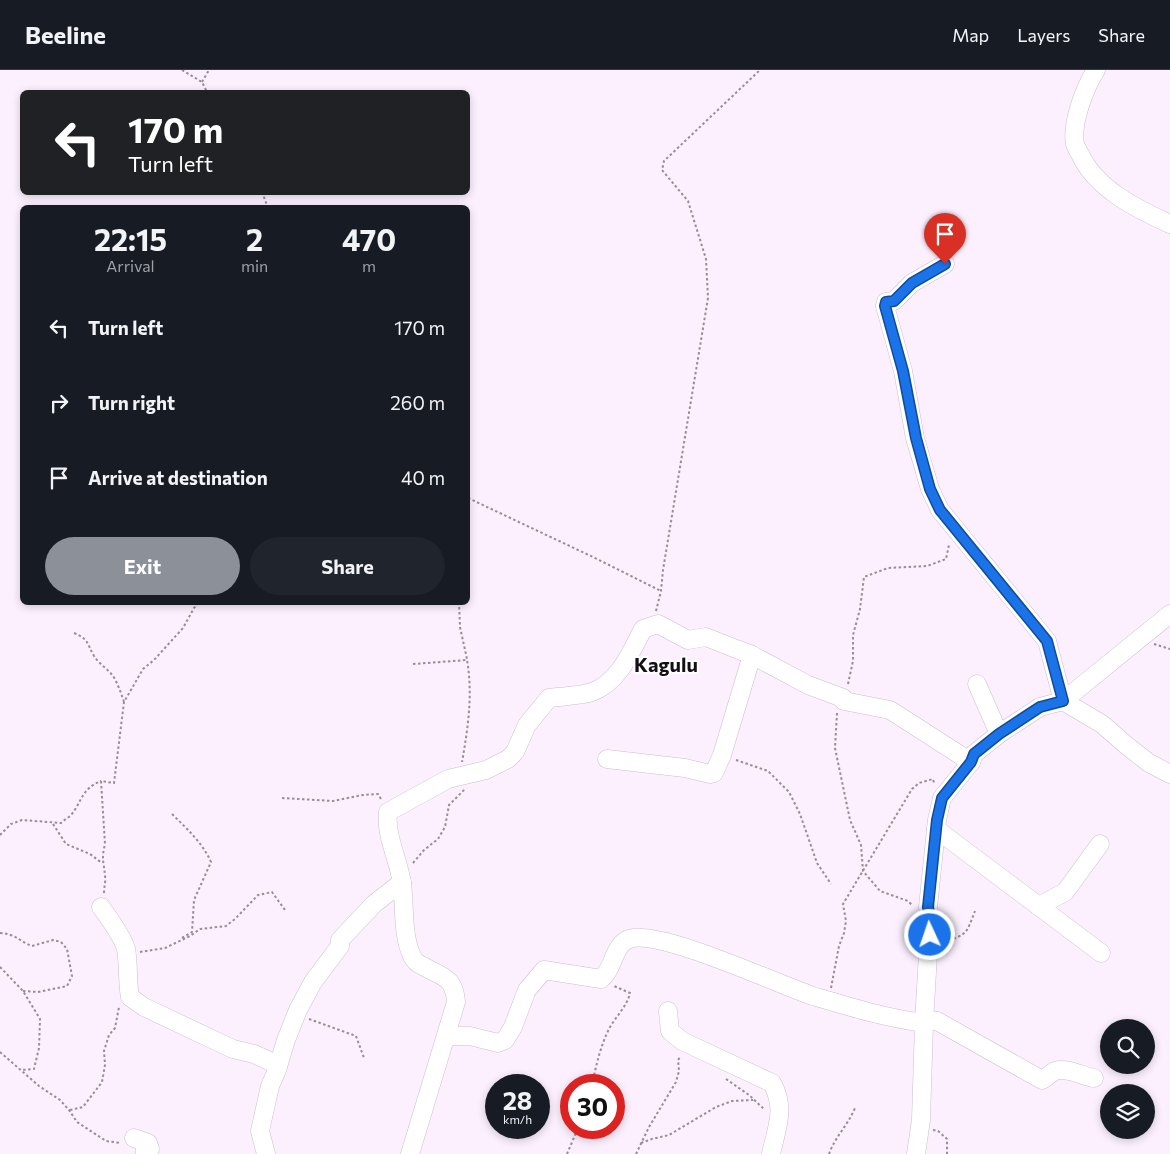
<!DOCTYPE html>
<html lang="en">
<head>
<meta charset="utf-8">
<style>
  body { margin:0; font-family:Commissioner,sans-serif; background:#20242c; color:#f1f3f6; height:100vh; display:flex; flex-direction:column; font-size:19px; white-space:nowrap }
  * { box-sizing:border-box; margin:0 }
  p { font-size:16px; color:#9ea1a6 }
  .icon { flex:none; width:28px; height:28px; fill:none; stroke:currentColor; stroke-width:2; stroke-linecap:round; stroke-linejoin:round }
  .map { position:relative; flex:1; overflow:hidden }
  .sheet { position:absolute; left:20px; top:135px; width:450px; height:400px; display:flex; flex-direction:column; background:#171b24; border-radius:8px; box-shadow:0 2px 8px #0003 }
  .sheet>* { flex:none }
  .guide { position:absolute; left:20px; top:20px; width:450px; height:105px; border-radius:8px; box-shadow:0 2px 8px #0003; background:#202124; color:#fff; overflow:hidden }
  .fabs { position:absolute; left:1100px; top:949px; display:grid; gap:10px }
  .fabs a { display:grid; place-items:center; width:55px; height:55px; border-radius:50%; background:#171b24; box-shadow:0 2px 8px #0003; font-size:25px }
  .speed { position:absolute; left:485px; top:1004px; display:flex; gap:10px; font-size:25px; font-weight:700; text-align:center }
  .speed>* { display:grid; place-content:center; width:65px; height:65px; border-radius:50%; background:#171b24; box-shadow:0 2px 8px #0003; line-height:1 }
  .speed small { font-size:12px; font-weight:400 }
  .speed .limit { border:8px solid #d22; background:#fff; color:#111 }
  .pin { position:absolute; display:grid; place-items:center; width:42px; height:42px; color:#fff; margin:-51px -21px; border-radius:50% 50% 50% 0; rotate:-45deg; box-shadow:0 0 5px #0007 }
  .pin .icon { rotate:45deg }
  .me { position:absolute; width:55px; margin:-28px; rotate:357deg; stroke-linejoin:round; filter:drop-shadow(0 0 4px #0008) }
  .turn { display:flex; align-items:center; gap:18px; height:105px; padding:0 25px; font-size:22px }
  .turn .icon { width:65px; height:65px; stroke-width:2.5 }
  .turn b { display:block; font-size:35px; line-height:42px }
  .eta { display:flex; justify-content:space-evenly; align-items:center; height:85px; text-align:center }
  .eta b { font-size:30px; font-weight:700; line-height:35px }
  .button { display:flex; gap:10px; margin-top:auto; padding:10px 25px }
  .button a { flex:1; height:58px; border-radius:30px; background:#8c9099; color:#fff; font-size:20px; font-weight:700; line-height:58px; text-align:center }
  .button a+a { background:#20242c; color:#f1f3f6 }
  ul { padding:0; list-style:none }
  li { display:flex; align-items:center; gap:15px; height:75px; padding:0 25px }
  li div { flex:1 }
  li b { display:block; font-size:19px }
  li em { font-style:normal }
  header { display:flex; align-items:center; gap:30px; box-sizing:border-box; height:70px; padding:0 25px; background:#171b24; border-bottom:1px solid #363941 }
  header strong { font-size:24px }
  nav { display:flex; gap:28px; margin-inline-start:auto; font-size:18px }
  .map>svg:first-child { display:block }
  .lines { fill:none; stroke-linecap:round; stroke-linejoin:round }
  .minor-casing { stroke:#cbbfcc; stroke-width:19 }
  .path { stroke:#958d97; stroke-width:2; stroke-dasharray:2.5 2.5; stroke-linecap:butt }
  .minor { stroke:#fff; stroke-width:18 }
  .route-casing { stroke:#114b97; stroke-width:12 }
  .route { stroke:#1a73e8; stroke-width:9 }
  .labels { text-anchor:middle; stroke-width:4; stroke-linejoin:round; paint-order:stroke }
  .quarter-label { font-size:20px; font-weight:bold; fill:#141015; stroke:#fff }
</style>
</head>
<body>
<header>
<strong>Beeline</strong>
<nav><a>Map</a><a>Layers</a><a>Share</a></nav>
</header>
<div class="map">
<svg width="1170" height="1084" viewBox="0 0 1170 1084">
  <rect width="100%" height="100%" fill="#fcf0fe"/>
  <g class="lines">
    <g class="minor-casing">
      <g id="minor">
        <path d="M 1096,0 C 1085,17 1071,53 1075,74 C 1076,77 1078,81 1080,84 C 1096,119 1137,139 1170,154"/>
        <path d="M 945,194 L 912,213 L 894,231 L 886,232 L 885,236 L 903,301 L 915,368 L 930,419 L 940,440 L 1047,571 L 1063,631 L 1102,654 L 1126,675 L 1149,693 L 1170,704"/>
        <path d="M 977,614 L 999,664"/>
        <path d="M 607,689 L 685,698 L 710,704 L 714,703 L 722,685 L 752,585"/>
        <path d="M 936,759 L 1101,883"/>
        <path d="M 1039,836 L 1065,822 L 1100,774"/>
        <path d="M 101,837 C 109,848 123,867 126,879 C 129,895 127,911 130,927 L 144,937 L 233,979 L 254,984 L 278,995"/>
        <path d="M 668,941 L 670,961 L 682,971 L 772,1013 C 786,1038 777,1057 771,1084"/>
        <path d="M 447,966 L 470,966 L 498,973 L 505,970 L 513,957 L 527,920 L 544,900 L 601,909 C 614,899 613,875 629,869 C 658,858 779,915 813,926 C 850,937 886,948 924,953 L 928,950 L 937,951 L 1042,1010 C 1046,1008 1051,1003 1055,1001 C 1067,997 1082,1006 1094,1008"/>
        <path d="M 134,1068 L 148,1073 L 150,1079 L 145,1076 L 145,1084"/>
        <path d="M 266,1084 L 260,1061 L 270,1016 L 277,1000 L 286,970 L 298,940 L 313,912 L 340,876 L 340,870 L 374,834 L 402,812"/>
        <path d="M 410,1084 L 456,932 C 454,906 443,908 423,896 C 418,894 414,891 412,886 C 402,865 405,836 402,814 C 399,790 385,766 388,742 L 448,709 L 486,700 L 508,689 L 515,682 L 527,655 L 549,628 C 563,626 580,626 592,622 C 619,612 631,582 643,559 L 658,554 L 688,570 L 706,567 L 731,577 L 752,585 L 808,615 L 843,628 L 844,631 L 890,640 L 971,692"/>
        <path d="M 916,1084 L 921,1050 L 924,953 L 930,850 L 928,837 L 937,750 L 942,728 L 971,692 L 974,684 L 999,664 L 1040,637 L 1063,631 L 1170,544"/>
      </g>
    </g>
    <g class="path">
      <path d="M 182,0 L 202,12 L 207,22"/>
      <path d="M 202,12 L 209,0"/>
      <path d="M 262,122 L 268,138"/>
      <path d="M 468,428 L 593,487 L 661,521"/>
      <path d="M 459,532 L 460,557 L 467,589"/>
      <path d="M 656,541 L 661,521 L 663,500 L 708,228 L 706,189 L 688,131 L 662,100 L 664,91 L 760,0"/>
      <path d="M 74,563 C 89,569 87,574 94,586 C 99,594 108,599 113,606 C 118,614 121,623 124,632"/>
      <path d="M 1154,574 L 1170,579"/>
      <path d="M 413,594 L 467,590 C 473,624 468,658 462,692"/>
      <path d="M 848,614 L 853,591 L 853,565 L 860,539 L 864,507 L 888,498 L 927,496 L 946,489 L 949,475"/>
      <path d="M 837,643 L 835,678 L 850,750 L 861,775 L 863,801 L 880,821 L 908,831 L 913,836"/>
      <path d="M 736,690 L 768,701 L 789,722 L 800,744 L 817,793 L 831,814"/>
      <path d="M 282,728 L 333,731 L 363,725 L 378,724 L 381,729"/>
      <path d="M 172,744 C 187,759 202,772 211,792 L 194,830 L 192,862 L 180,869"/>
      <path d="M 53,754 L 66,774 L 90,784 L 102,793"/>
      <path d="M 0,765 L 11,754 L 22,750 L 61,753 C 64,750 68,748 71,745 C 82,732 81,719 101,711"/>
      <path d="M 413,793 L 424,780 L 438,769 L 445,757 L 449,735 L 465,719"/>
      <path d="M 104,823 C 104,817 106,811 105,806 C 104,792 101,790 105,774 L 101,711 L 114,713 L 124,632 L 143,599 L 154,590 L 183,558 L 194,538 L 200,532"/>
      <path d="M 0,863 C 16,864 19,871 32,876 L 53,870 L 61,872 L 67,879 L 72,906 L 67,916 L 38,922 L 23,921"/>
      <path d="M 944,872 C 968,864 966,864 975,841"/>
      <path d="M 140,882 L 165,878 L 190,866 L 200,859 L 226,856 L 235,849 L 258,825 L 272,822 L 285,840"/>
      <path d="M 0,897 L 23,921 L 40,949 L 39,978 L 34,999 L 21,1000"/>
      <path d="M 831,918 L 839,876 L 844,863 L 846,851 L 843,834 L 912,719 L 919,713 L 933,709 L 934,713"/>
      <path d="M 309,949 L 356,966 L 364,988"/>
      <path d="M 0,982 L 39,1016 L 60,1030 L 69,1040 L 77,1052 L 106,1071 L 121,1073"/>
      <path d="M 726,1009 L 749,1025 L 765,1040"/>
      <path d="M 592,1015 C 596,996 600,978 608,961 C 614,948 627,937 630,923 L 614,916"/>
      <path d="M 70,1040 L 83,1037 L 102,1012 L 105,995 L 104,981 L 109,965 L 115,958 L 119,937"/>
      <path d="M 933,1060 L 938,1061 L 947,1069 L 947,1084"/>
      <path d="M 641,1073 L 652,1069 L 669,1065 L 716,1037 L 732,1031 L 753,1030"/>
      <path d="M 567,1084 L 578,1058"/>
      <path d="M 636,1084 L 649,1057 L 676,1012 L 679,1001 L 678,990 L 681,986"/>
      <path d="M 829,1084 C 835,1067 848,1055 855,1038"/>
    </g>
    <use href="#minor" class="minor"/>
  </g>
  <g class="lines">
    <g class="route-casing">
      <path id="route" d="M 930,865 L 930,850 L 928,837 L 937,750 L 942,728 L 971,692 L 974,684 L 999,664 L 1040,637 L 1063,631 L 1047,571 L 940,440 L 930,419 L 916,368 L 903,301 L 885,236 L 886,232 L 894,231 L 912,213 L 945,194"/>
    </g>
    <use href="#route" class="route"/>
  </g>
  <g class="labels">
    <g class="quarter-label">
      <text x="666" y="602">Kagulu</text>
    </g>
  </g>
</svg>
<div class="fabs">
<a><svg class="icon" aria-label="search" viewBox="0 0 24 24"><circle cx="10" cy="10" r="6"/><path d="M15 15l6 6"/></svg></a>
<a><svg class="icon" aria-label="layers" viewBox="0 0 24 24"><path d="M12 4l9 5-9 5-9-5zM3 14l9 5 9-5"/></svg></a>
</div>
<div class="speed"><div>28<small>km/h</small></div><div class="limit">30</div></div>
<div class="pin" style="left:945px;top:194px;background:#d93025"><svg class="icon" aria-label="arrive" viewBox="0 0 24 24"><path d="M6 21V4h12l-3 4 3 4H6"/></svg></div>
<svg class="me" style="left:930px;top:865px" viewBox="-20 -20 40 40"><circle r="17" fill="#1a73e8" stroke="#fff" stroke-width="3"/><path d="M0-11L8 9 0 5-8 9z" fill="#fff"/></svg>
<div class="guide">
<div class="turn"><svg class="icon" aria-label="left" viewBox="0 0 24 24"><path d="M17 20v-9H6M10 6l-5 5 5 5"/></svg><div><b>170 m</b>Turn left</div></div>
</div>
<section class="sheet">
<div class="eta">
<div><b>22:15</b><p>Arrival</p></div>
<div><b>2</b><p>min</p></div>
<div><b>470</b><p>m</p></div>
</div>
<ul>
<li><svg class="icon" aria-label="left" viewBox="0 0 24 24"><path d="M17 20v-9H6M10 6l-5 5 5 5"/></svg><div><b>Turn left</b></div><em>170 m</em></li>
<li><svg class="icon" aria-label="right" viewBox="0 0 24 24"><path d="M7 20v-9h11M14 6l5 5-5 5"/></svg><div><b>Turn right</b></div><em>260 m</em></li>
<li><svg class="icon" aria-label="arrive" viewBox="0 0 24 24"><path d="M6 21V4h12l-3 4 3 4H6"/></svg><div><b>Arrive at destination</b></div><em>40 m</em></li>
</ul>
<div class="button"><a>Exit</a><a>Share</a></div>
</section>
</div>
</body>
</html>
